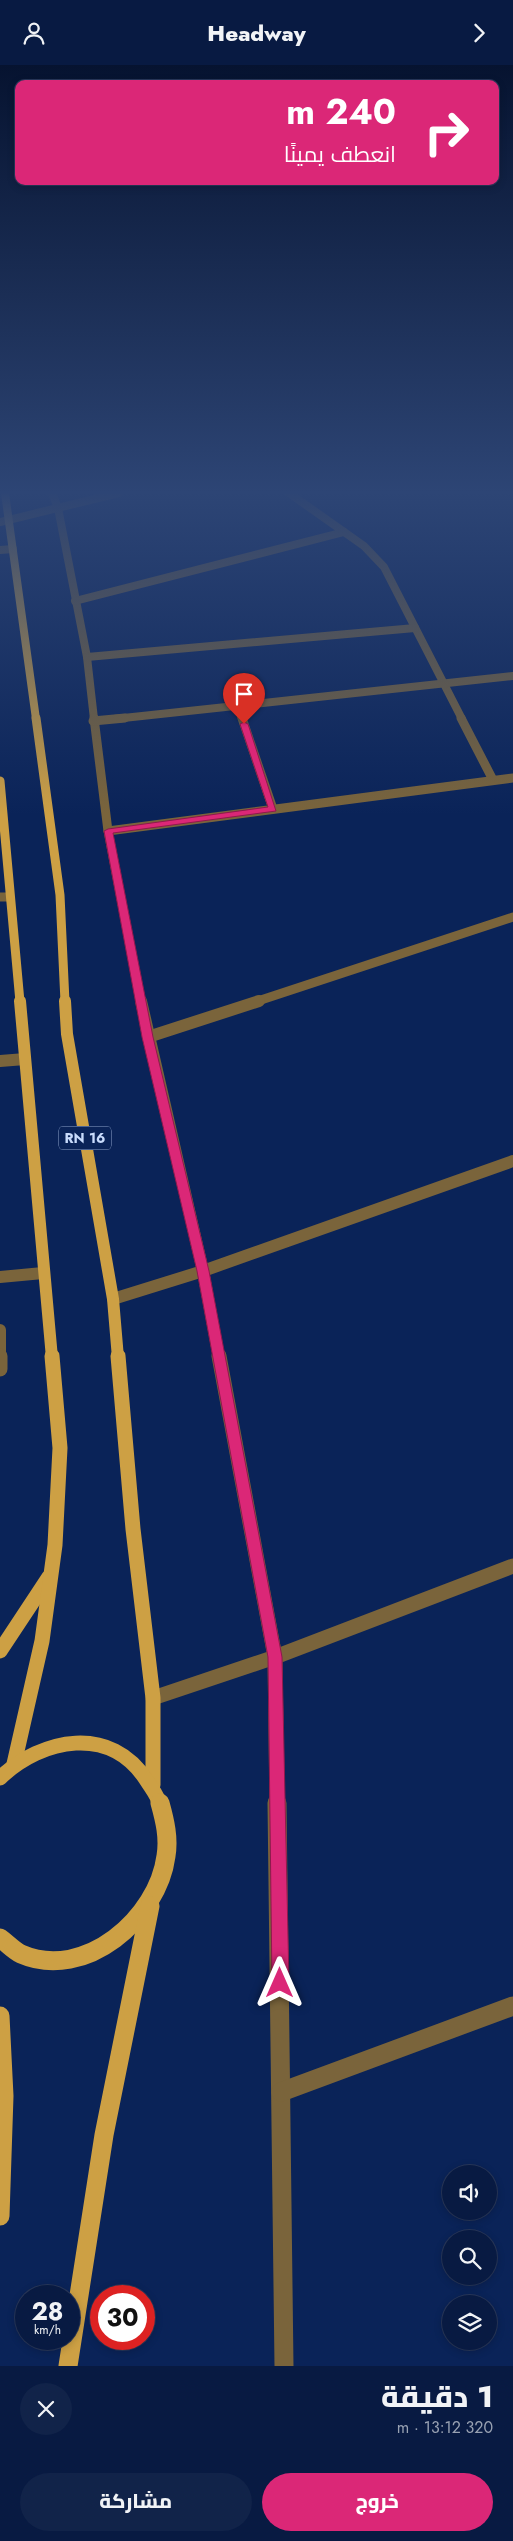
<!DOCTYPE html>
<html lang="ar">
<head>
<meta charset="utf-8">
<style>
  body { margin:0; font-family:Jost,Cairo,sans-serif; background:#112349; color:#f1f3f6; direction:rtl; height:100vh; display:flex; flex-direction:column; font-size:19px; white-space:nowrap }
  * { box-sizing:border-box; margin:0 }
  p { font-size:16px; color:#98a1b2 }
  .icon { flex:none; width:28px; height:28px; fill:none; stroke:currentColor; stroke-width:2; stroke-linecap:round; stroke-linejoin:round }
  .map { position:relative; height:2301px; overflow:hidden; direction:ltr }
  .details { display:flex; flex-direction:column; background:#081a42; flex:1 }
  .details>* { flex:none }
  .hud { position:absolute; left:15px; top:15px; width:484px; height:105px; border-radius:10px; box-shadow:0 2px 8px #0003,0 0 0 1px #29385b; direction:rtl; background:#db2777; color:#fff; overflow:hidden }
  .buttons { position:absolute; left:442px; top:2100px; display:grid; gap:10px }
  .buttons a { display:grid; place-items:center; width:55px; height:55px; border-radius:50%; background:#081a42; box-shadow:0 2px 8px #0003,0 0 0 1px #29385b; font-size:25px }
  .speed { position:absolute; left:15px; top:2220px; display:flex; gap:10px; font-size:25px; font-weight:700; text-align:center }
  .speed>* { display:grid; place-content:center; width:65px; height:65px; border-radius:50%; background:#081a42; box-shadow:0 2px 8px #0003,0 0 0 1px #29385b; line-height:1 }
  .speed small { font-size:12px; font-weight:400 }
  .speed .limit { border:8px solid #d22; background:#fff; color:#111 }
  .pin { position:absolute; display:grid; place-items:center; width:42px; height:42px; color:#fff; margin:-51px -21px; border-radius:50% 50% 50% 0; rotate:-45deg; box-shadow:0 0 5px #0007 }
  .pin .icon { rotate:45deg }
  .me { position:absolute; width:55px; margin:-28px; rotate:0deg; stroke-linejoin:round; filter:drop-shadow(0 0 4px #0008) }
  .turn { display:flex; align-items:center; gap:18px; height:105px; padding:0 20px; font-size:22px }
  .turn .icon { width:65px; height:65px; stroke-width:2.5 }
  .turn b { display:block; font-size:35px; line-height:42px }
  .round { display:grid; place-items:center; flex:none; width:52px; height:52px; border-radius:26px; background:#112349 }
  .overview { display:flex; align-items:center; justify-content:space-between; height:85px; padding:0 20px }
  h1 { font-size:30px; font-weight:800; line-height:38px }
  .cta { display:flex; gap:10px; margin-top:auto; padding:10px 20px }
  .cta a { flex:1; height:58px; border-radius:30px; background:#db2777; color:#fff; font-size:20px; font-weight:800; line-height:58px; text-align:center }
  .cta a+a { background:#112349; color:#f1f3f6 }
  header { display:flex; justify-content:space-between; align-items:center; height:65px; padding:0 20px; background:#081a42; font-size:22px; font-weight:800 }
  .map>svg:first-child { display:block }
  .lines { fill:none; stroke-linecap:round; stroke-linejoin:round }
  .minor-far4 { stroke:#7a643b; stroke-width:8 }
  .minor-far3 { stroke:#7a643b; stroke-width:9 }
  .minor-far2 { stroke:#7a643b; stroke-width:12 }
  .minor-far1 { stroke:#7a643b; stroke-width:15 }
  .minor { stroke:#7a643b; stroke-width:19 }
  .major-far4 { stroke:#cda044; stroke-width:8 }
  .major-far3 { stroke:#cda044; stroke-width:9 }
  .major-far2 { stroke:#cda044; stroke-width:12 }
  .major-far1 { stroke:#cda044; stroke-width:15 }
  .major { stroke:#cda044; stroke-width:19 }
  .route { fill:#db2777; stroke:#8e194d }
  .labels { text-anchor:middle; stroke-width:4.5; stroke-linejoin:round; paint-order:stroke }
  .shield { fill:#0a2358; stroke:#8fa4cb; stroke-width:1 }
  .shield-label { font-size:14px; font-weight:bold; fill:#c8dbfc }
</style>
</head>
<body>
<header><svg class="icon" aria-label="forward" viewBox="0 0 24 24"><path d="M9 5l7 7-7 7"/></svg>Headway<svg class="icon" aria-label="person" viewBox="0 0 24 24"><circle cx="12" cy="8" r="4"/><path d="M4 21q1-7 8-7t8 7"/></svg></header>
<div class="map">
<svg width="513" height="2301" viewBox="0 0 513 2301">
  <rect width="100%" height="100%" fill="#0a2358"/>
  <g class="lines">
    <g class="minor-far4">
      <path d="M 52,428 L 58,443 L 87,592 L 94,654"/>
      <path d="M 289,428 L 364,481 L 384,502 L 462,654"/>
      <path d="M 0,457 L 119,428"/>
      <path d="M 0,485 L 13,484"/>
      <path d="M 75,536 L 344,467"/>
      <path d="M 87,592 L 415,563"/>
      <path d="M 238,642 L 242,654"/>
      <path d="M 114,654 L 513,611"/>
    </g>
    <g class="minor-far3">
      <path d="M 94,653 L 108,766 L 141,937"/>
      <path d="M 242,653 L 273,744"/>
      <path d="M 461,653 L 493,715"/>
      <path d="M 93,656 L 125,653"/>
      <path d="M 108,766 L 513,713"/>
      <path d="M 0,832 L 9,832"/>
      <path d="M 255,937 L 513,852"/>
    </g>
    <g class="minor-far2">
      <path d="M 141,936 L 203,1206 L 219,1293"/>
      <path d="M 148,972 L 259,936"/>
      <path d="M 0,996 L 25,994"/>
      <path d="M 0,1212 L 43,1208"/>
      <path d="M 113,1234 L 203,1206 L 513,1096"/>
      <path d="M 0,1265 L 0,1293"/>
    </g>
    <g class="minor-far1">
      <path d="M 0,1291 L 0,1304"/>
      <path d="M 219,1291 L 275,1592 L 277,1740"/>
      <path d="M 153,1633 L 275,1592 L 513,1501"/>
    </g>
    <g class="minor">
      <path d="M 277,1738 L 284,2301"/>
      <path d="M 281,2027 L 513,1941"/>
    </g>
    <path class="major-far4" d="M 5,428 L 36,654"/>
    <g class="major-far3">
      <path d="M 36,653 L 60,830 L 65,937"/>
      <path d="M 0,716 L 20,937"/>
    </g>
    <g class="major-far2">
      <path d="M 20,936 L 52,1293"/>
      <path d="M 65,936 L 67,969 L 113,1234 L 118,1293"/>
    </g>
    <g class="major-far1">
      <path d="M 118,1291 L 133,1464 L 153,1633 L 153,1720"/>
      <path d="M 0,1586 L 49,1512"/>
      <path d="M 14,1699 L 42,1576 L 55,1480 L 60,1383 L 52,1291"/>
      <path d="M 0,1713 C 42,1673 111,1659 147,1716 C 152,1724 158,1731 160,1740"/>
    </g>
    <g class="major">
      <path d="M 0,1873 C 7,1878 13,1885 21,1889 C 85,1917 158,1853 166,1791 C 169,1773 165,1756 160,1738"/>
      <path d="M 0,1951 L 4,2031 L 0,2151"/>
      <path d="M 68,2301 L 104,2070 L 150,1841"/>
    </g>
  </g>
  <linearGradient id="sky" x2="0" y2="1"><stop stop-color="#061330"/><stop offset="0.57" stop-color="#2d4575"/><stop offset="1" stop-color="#2d4575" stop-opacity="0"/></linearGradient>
  <rect width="513" height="750" fill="url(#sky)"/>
  <path class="route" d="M 244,657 L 248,659 L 276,746 L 113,768 L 153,972 L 209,1206 L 282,1592 L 289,1918 L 286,1923 L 280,1926 L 274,1923 L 272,1918 L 268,1592 L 197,1206 L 142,972 L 104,766 L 108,764 L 268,742 L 240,659 Z"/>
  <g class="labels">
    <rect class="shield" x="59" y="1061.5" width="52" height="23" rx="4"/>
    <g class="shield-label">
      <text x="85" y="1078">RN 16</text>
    </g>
  </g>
</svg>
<div class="buttons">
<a><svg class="icon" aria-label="sound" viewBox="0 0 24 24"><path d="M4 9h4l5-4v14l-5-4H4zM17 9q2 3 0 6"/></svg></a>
<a><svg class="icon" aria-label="search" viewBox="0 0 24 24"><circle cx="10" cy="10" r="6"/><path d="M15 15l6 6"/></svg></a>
<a><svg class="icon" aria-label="layers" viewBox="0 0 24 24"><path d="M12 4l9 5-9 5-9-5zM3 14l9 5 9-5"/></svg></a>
</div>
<div class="speed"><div>28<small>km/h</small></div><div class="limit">30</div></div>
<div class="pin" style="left:244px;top:659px;background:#d93025"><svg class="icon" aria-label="arrive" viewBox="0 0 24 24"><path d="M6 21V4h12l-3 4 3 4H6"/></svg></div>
<svg class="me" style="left:280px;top:1918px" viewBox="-20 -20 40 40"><path d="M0-17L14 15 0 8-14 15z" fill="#db2777" stroke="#fff" stroke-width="4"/></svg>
<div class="hud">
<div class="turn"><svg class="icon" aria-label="right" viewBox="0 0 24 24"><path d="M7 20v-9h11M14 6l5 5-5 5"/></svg><div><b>240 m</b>انعطف يمينًا</div></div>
</div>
</div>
<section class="details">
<div class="overview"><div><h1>1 دقيقة</h1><p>320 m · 13:12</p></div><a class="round"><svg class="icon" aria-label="close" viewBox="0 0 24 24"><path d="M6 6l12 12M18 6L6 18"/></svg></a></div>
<div class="cta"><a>خروج</a><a>مشاركة</a></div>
</section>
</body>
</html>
